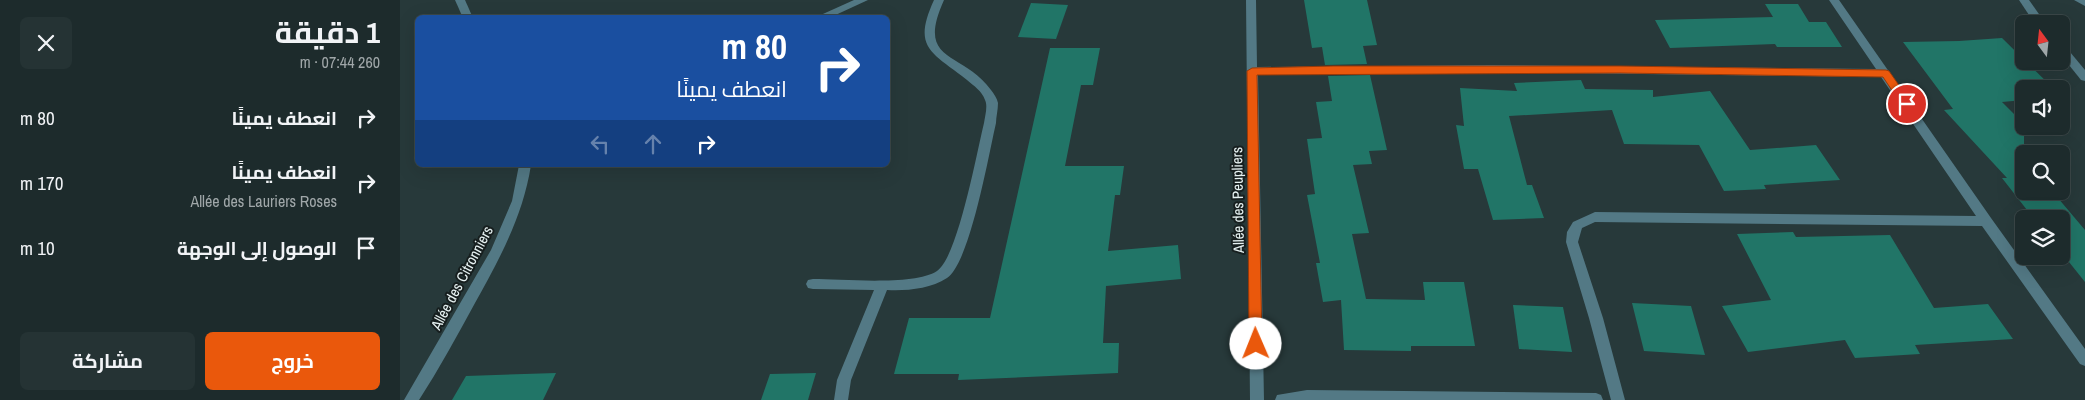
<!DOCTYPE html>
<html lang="ar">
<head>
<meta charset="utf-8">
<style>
  body { margin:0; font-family:"Archivo Narrow",Cairo,sans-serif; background:#253334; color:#f1f3f6; direction:rtl; height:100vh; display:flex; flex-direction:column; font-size:19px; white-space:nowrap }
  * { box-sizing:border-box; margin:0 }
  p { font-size:16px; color:#a0a7a9 }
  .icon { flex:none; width:28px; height:28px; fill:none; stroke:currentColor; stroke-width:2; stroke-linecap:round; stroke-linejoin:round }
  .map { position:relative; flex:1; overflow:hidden; direction:ltr }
  .details { display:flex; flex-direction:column; background:#1d2b2c; width:400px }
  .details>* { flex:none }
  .guide { position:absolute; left:15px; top:15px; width:475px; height:152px; border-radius:8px; box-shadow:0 5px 20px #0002,0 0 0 1px #3b4748; direction:rtl; background:#1a4fa0; color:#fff; overflow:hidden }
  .needle { width:32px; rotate:345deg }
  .buttons { position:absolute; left:1615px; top:15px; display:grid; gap:10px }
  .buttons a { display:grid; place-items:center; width:55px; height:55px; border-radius:8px; background:#1d2b2c; box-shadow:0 5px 20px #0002,0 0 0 1px #3b4748; font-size:25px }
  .pin { position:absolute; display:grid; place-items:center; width:42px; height:42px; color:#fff; margin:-21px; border:2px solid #fff; border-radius:50%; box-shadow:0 1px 5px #0007 }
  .me { position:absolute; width:55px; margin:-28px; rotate:359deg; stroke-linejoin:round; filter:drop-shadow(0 0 4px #0008) }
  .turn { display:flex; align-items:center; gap:18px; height:105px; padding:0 20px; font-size:22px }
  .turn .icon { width:65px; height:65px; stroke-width:2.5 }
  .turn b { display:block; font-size:35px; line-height:42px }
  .lanes { display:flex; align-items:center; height:48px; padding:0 20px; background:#0003; justify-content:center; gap:25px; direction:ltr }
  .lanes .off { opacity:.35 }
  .round { display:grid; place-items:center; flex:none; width:52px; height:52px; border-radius:8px; background:#253334 }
  .head { display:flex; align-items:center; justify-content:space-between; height:85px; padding:0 20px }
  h1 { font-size:30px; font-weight:700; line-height:38px }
  .primary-button { display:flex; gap:10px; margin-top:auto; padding:10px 20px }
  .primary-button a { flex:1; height:58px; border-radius:8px; background:#ea580c; color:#fff; font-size:20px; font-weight:700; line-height:58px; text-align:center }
  .primary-button a+a { background:#253334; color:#f1f3f6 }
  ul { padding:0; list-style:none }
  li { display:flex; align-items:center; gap:15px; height:65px; padding:0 20px }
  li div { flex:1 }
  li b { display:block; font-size:19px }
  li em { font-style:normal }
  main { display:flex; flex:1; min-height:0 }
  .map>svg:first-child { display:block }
  .building { fill:#217567 }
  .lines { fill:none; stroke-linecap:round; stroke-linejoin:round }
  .street { fill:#537985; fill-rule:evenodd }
  .route { fill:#ea580c; stroke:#983908 }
  .labels { text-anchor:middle; stroke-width:4; stroke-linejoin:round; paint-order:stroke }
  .street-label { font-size:15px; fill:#e6f1f1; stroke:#171f1f }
</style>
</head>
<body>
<main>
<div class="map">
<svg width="1685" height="400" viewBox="0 0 1685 400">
  <rect width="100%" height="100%" fill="#27393a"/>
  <g class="building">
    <path d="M 904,0 L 967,0 L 977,45 L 963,46 L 967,64 L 925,65 L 922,47 L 912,48 Z"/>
    <path d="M 631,3 L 668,5 L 656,39 L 618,37 Z"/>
    <path d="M 1365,4 L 1398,4 L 1409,22 L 1426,22 L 1442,47 L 1377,47 L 1375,44 L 1270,48 L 1255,20 L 1373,17 Z"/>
    <path d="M 1602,38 L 1654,89 L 1624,89 L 1624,100 L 1602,102 L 1624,124 L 1624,153 L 1620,153 L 1624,157 L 1624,191 L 1652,191 L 1685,230 L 1685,282 L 1661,252 L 1661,219 L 1634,219 L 1602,178 L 1607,178 L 1544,110 L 1553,109 L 1503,42 L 1559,41 Z"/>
    <path d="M 650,48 L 700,48 L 693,85 L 681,85 L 665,166 L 724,166 L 720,195 L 715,195 L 708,251 L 778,245 L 781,279 L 706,286 L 703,343 L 719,343 L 718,373 L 558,380 L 559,374 L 494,374 L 509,318 L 590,318 Z"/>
    <path d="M 970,75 L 987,150 L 969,151 L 972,164 L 953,165 L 969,233 L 952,234 L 966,299 L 1025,300 L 1023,282 L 1064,282 L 1075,346 L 1011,346 L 1011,351 L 944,350 L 941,300 L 923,302 L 916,263 L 920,263 L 907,195 L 915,194 L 907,139 L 922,138 L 916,102 L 932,101 L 928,76 Z"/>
    <path d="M 1181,80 L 1185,89 L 1253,90 L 1253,97 L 1310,91 L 1350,150 L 1416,145 L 1440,180 L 1364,185 L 1366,189 L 1324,191 L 1299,145 L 1224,144 L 1212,110 L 1109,116 L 1127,185 L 1132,185 L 1144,218 L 1093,220 L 1078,169 L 1064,169 L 1056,125 L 1064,126 L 1060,88 L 1117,91 L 1114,83 Z"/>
    <path d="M 1393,232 L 1396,237 L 1490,235 L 1534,308 L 1588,304 L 1613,339 L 1515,345 L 1520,354 L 1455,358 L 1445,340 L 1348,352 L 1322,306 L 1371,300 L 1337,234 Z"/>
    <path d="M 1232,303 L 1291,306 L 1305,355 L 1244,351 Z"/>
    <path d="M 1113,305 L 1163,307 L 1172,352 L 1119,349 Z"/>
    <path d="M 156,373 L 143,400 L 52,400 L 66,376 Z"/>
    <path d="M 416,373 L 408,400 L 361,400 L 370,374 Z"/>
  </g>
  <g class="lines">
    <g class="street">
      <path d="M 55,0 L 65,0 L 73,18 L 63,18 Z"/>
      <path d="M 454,0 L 468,0 L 429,18 L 414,18 Z"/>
      <path d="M 534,0 L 544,0 C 515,64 562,50 591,90 C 594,94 597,98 598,103 C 598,110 596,117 596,123 C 589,153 570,263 547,278 C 530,289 506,291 487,290 L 451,380 L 448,400 L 434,400 L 437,380 L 474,290 L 413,289 L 408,288 L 406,284 L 408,280 L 413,279 C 442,279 514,286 537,271 C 558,257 577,151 584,123 C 585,116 588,106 585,100 C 582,91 574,86 567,80 C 531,52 512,48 534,0 Z"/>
      <path d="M 846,0 L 856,0 L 857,67 L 1090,65 L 1476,69 L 1429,0 L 1439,0 L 1591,218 L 1685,349 L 1685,366 L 1680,364 L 1582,226 L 1195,222 L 1182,228 L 1178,242 L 1203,318 L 1225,400 L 1211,400 L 1189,318 L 1166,242 L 1167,232 L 1173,222 L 1195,212 L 1576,216 L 1481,77 L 1090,72 L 858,75 L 864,400 L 850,400 Z"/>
      <path d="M 1619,0 L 1629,0 L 1646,24 L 1635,24 Z"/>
      <path d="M 1674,0 L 1685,0 L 1685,6 Z"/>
      <path d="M 1661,45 L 1665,46 L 1685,70 L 1685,81 L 1681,80 L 1661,55 Z"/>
      <path d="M 119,165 L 131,165 C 123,216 100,258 75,303 C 57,336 39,369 19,400 L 4,400 L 91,250 L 112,201 Z"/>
      <path d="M 907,390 L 1196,393 L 1201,395 L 1203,400 L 875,400 L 877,395 Z"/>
    </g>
  </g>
  <path class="route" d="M 933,66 L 1220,66 L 1486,70 L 1489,71 L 1512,104 L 1511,107 L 1503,107 L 1483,77 L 1220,73 L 857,75 L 862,344 L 860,348 L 856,350 L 851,348 L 849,344 L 847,71 L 852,68 Z"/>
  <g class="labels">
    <g class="street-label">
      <text transform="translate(838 200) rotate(-91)" y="5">Allée des Peupliers</text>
      <text transform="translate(62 278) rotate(-62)" y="5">Allée des Citronniers</text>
    </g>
  </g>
</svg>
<div class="buttons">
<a><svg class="needle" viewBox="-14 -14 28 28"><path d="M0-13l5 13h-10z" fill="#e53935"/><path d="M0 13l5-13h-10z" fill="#a0a7a9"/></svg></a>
<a><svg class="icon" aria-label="sound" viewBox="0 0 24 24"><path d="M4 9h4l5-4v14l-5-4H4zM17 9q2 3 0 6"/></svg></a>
<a><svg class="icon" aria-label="search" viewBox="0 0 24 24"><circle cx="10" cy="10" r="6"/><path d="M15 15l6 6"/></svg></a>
<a><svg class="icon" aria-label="layers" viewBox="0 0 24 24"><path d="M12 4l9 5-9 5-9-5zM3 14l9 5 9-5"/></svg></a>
</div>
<div class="pin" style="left:1507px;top:104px;background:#d93025"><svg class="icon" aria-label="arrive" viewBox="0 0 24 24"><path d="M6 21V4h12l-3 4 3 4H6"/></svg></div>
<svg class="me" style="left:856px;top:344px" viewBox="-20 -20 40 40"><circle r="19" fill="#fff"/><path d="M0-13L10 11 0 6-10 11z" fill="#ea580c"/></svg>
<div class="guide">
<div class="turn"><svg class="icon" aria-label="right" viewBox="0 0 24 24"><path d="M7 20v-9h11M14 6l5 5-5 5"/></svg><div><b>80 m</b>انعطف يمينًا</div></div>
<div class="lanes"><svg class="icon off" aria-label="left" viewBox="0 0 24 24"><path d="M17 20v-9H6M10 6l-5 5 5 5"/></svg><svg class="icon off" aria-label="ahead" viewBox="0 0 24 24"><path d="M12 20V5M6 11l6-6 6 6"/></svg><svg class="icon" aria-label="right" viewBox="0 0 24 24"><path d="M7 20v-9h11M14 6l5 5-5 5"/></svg></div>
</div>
</div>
<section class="details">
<div class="head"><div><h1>1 دقيقة</h1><p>260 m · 07:44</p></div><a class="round"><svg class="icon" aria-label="close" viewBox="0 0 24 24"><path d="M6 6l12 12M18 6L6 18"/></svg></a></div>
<ul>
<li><svg class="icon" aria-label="right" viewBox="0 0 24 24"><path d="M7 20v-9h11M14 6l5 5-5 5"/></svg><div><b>انعطف يمينًا</b></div><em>80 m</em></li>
<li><svg class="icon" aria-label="right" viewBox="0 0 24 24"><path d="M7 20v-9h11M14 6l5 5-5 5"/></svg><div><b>انعطف يمينًا</b><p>Allée des Lauriers Roses</p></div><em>170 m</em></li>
<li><svg class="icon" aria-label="arrive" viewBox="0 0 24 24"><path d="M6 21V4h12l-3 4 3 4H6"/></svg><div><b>الوصول إلى الوجهة</b></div><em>10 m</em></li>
</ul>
<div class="primary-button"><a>خروج</a><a>مشاركة</a></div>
</section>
</main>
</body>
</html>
